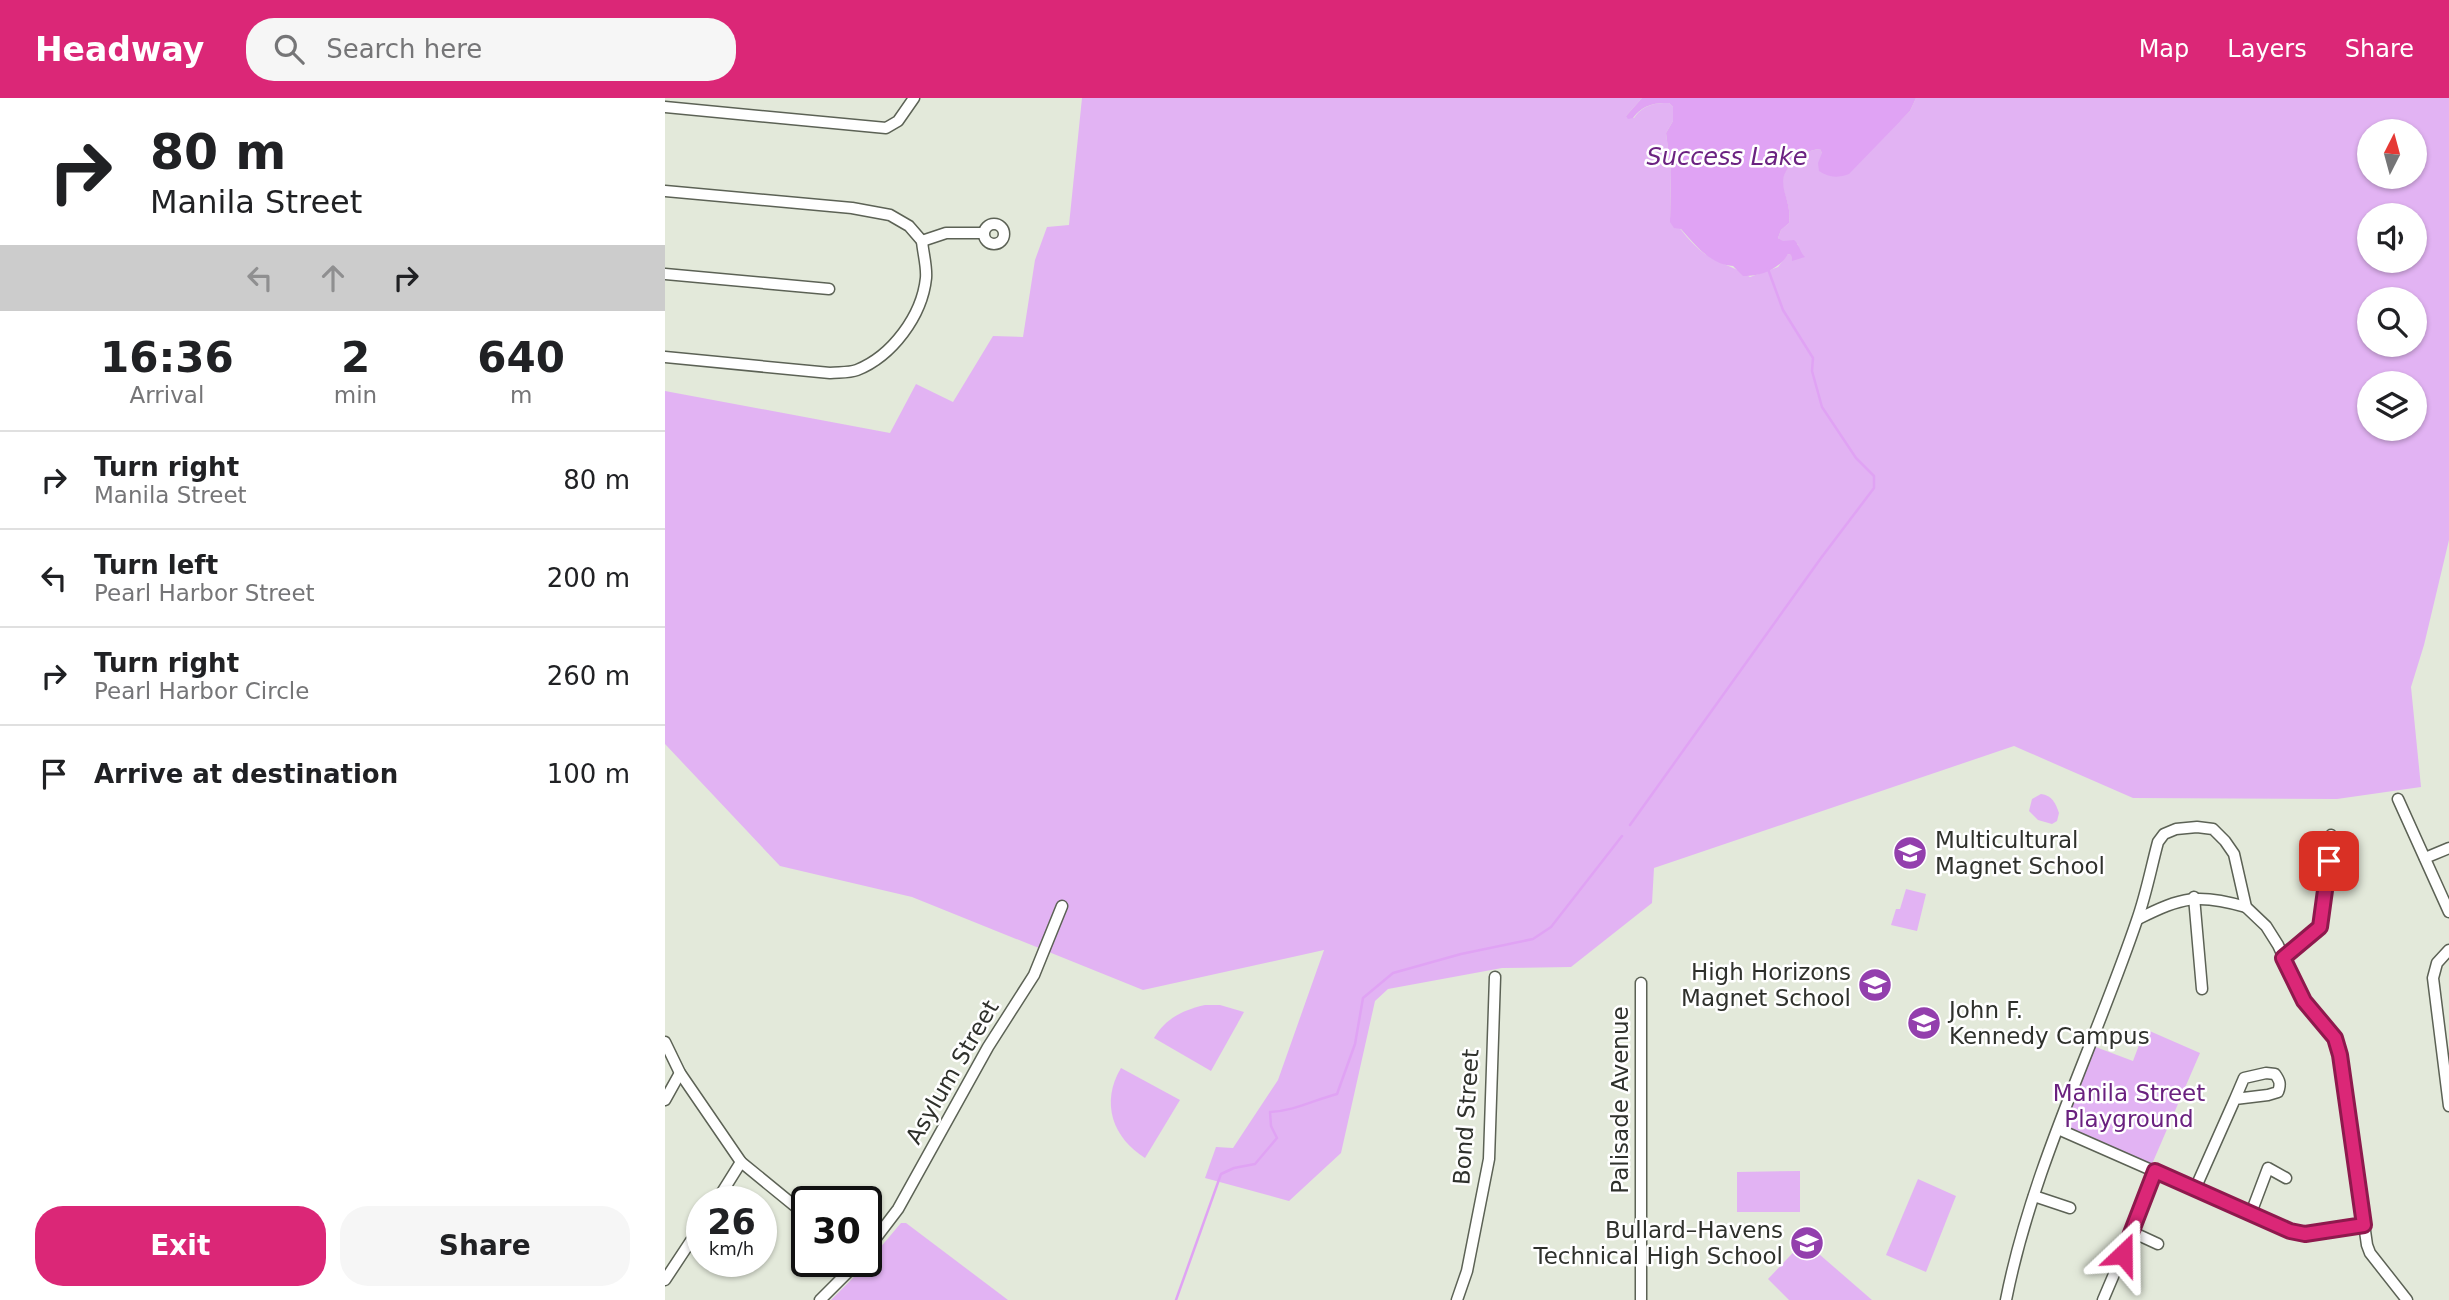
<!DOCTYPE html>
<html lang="en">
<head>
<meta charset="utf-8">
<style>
  body { margin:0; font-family:"DejaVu Sans",sans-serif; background:#f6f6f6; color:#202124; height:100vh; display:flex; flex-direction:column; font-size:26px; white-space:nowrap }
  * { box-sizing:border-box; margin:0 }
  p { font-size:23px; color:#757577 }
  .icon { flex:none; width:38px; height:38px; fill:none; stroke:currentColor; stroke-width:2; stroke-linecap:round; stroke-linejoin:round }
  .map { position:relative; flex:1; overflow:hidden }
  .sheet { display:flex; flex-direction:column; background:#fff; width:665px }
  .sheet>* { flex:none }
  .top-card { background:#fff; color:#202124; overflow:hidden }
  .needle { width:46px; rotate:6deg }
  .fabs { position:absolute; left:1692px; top:21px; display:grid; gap:14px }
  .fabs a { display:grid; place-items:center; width:70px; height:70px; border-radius:50%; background:#fff; box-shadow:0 2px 5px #0004; font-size:35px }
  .speed { position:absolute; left:21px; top:1088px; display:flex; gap:14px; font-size:35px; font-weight:700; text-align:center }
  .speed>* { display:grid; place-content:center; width:91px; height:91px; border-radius:50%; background:#fff; box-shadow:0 2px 5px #0004; line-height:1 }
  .speed small { font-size:18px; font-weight:400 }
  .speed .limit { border:4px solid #111; border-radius:10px; background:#fff; color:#111 }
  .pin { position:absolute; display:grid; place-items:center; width:60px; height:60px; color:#fff; margin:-30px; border-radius:14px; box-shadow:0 4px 10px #0006 }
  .me { position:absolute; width:77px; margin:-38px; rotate:23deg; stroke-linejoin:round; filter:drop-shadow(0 0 5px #0008) }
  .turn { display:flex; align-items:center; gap:24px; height:147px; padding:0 35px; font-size:32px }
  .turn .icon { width:91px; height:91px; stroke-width:2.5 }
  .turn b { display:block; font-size:49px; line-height:60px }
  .lanes { display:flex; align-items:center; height:66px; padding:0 35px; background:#0003; justify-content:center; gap:35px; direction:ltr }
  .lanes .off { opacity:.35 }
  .eta { display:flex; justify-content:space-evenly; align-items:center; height:119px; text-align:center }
  .eta b { font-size:42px; font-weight:700; line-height:49px }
  .primary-button { display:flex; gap:14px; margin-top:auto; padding:14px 35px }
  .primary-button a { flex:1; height:80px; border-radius:28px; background:#db2777; color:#fff; font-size:28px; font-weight:700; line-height:80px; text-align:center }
  .primary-button a+a { background:#f6f6f6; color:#202124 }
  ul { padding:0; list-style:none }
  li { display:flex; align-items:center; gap:21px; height:98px; padding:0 35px; border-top:2px solid #e0e0e0 }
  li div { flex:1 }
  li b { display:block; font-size:26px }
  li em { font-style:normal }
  header { display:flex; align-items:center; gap:42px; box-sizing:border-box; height:98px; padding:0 35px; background:#db2777; color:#fff }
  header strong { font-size:33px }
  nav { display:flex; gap:38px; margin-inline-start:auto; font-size:24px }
  .search { width:490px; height:63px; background:#f6f6f6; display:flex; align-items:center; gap:18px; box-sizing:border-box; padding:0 24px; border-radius:28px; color:#757577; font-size:26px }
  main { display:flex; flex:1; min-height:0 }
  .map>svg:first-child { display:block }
  .green { fill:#e2b3f3; fill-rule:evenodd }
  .water { fill:#e0a3f4 }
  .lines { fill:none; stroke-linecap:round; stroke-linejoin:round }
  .stream { stroke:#e0a3f4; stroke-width:2.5 }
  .minor-casing { stroke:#5c6255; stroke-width:13 }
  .minor { stroke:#fff; stroke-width:10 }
  .route-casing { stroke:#8e194d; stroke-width:18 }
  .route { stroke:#db2777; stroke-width:12 }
  .labels { text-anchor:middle; stroke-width:5; stroke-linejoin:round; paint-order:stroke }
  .poi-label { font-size:23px; fill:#2f312c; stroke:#fff; text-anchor:start }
  .street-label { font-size:23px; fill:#2f312c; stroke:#fff }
  .park-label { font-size:23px; fill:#6a217f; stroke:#fff }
  .water-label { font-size:24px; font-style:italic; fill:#6b2281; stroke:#fff }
</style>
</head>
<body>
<header>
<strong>Headway</strong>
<div class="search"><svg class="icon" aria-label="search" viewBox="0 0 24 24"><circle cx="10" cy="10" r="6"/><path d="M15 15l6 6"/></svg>Search here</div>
<nav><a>Map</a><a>Layers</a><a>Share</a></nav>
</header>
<main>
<section class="sheet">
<div class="top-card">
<div class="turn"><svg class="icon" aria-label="right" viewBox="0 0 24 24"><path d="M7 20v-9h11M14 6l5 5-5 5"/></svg><div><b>80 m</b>Manila Street</div></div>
<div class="lanes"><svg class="icon off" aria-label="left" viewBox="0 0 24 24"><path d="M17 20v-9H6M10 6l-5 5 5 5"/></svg><svg class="icon off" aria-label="ahead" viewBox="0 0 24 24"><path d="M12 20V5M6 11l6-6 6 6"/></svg><svg class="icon" aria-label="right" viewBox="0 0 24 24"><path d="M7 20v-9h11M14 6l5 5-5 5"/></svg></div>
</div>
<div class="eta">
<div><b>16:36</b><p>Arrival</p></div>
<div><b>2</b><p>min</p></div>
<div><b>640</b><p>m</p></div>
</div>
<ul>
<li><svg class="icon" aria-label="right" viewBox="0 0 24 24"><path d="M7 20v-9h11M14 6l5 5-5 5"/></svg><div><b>Turn right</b><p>Manila Street</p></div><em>80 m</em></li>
<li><svg class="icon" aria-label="left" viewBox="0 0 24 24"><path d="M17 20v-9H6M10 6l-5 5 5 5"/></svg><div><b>Turn left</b><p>Pearl Harbor Street</p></div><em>200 m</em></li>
<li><svg class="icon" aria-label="right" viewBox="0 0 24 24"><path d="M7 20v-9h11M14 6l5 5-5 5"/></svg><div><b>Turn right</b><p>Pearl Harbor Circle</p></div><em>260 m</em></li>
<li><svg class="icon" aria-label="arrive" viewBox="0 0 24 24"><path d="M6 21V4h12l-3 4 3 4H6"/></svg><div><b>Arrive at destination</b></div><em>100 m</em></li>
</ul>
<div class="primary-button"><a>Exit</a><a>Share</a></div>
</section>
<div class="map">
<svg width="1784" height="1202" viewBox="0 0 1784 1202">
  <rect width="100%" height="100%" fill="#e3e9da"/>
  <g class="green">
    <path d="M 417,0 L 977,0 L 961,18 L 969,20 C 978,7 989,5 1004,5 L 1008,9 L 1008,23 L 1001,35 L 1006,74 L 1005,119 C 1016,131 1027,147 1040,156 C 1055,166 1070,169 1085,179 L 1113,169 L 1123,156 L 1126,157 L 1127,162 L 1134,154 L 1133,146 L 1117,143 L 1113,140 L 1116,132 L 1124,125 C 1128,98 1104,84 1130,63 C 1139,55 1144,52 1155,51 L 1157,55 L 1236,22 L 1245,13 L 1251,0 L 1784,0 L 1784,442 L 1759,547 L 1746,589 L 1756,689 L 1672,701 L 1468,700 L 1349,648 L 989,770 L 987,805 L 906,869 L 837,870 L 723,891 L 710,903 L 676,1055 L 624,1103 L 540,1080 L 551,1049 L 568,1050 L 613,982 L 659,852 L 478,892 L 247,799 L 115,768 L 0,646 L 0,293 L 225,335 L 251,286 L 288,304 L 328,238 L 358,239 L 370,162 L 382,129 L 404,127 ZM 1704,33 L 1750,33 L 1750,79 L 1704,79 ZM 1704,117 L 1750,117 L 1750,163 L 1704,163 ZM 1704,201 L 1750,201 L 1750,247 L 1704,247 ZM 1704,285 L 1750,285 L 1750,331 L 1704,331 Z"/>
    <path d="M 1376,696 C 1387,697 1391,706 1394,715 L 1392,723 L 1387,726 L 1373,722 L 1364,713 L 1367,701 Z"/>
    <path d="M 1241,791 L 1261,796 L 1252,833 L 1226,827 L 1231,811 L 1235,811 Z"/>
    <path d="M 540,907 L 555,907 L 579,914 L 546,973 L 489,940 C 501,920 518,912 540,907 Z"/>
    <path d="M 1480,931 L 1535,955 L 1487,1066 L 1403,1031 L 1399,1025 L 1428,948 L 1468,963 Z"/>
    <path d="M 456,970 L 515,1002 L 480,1060 C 448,1040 435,1005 456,970 Z"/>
    <path d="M 1135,1073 L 1135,1114 L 1072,1114 L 1072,1074 Z"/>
    <path d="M 1253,1081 L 1291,1098 L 1261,1174 L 1221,1157 Z"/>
    <path d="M 236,1125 L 241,1125 L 343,1202 L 166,1202 L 197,1171 Z"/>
    <path d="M 1139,1143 L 1207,1202 L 1124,1202 L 1103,1181 Z"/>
  </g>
  <path class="water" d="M 977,0 L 1251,0 L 1245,13 L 1184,76 C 1173,80 1164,80 1154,73 L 1153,65 L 1157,55 L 1155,51 C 1144,52 1139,55 1130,63 C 1105,84 1128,98 1124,125 L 1116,132 L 1113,140 L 1118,143 L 1129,142 C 1135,147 1134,153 1140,159 L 1127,163 L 1126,157 L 1123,156 C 1115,171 1094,179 1078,178 L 1068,168 C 1046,167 1030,147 1016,131 L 1009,130 L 1005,124 L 1006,74 L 1001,35 L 1008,23 L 1008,9 L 1004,5 C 988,5 978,7 968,20 L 963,21 L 961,18 Z"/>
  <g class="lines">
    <g class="stream">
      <path d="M 965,727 L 1156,460 L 1209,390 L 1209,378 L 1191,360 L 1157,309 L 1147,273 L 1148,260 L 1118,212 L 1103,171"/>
      <path d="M 511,1202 L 556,1076 L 569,1070 L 590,1066 L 612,1040 L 606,1028 L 605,1014 C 629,1013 649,1002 672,996 L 690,946 L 698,900 L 728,875 L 796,856 L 868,841 L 886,829 L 957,738"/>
    </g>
    <g class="minor-casing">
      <g id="minor">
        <path d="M 0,9 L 221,30 L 233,23 L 249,0"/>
        <path d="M 0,93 L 187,110 L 225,117 L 244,128 L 257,143"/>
        <circle cx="329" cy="136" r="10"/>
        <path d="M 257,143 L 281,135 L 318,135"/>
        <path d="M 0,176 L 164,191"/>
        <path d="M 0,259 L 165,275 C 173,274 184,275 192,272 C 227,258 257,218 261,180 C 262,168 258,155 257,143"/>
        <path d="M 1733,701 L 1784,814"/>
        <path d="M 1760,760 L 1784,750"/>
        <path d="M 1529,799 L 1537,891"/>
        <path d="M 1473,821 C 1517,799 1533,795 1581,809"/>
        <path d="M 1784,852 L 1772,865 L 1768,880 L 1784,1008"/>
        <path d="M 1618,860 L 1655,829 L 1666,737"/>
        <path d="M 0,944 L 15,975 L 76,1064 L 142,1118"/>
        <path d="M 0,1002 L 15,975"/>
        <path d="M 1393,1031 L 1625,1133 L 1640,1136 L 1699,1127"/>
        <path d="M 1530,1091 L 1570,1001 L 1603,997 L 1613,994 C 1616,986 1615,983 1610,976 L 1601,975 L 1579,980 L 1570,1001"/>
        <path d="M 1369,1098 L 1405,1110"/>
        <path d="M 51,1104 L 76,1064"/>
        <path d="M 1586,1115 L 1603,1070 L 1621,1080"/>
        <path d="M 1467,1134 L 1493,1146"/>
        <path d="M 201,1153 L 233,1111 L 323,949 L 369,877 L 397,808"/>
        <path d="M 0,1182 L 37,1126"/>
        <path d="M 155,1202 L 193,1164"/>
        <path d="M 792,1202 L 802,1173 L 824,1061 L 830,879"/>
        <path d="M 976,1202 L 976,885"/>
        <path d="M 1341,1202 C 1367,1070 1429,949 1472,822 C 1481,797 1486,770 1493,744 L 1499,736 L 1511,731 L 1532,729 L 1548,731 L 1560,743 L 1569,756 L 1581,809 L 1601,828 L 1613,847 L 1639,903 L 1670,940 L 1675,957 L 1702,1147 L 1705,1155 L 1742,1202"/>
        <path d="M 1438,1202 L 1467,1134 L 1490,1073"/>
      </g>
    </g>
    <use href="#minor" class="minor"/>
  </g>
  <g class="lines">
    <g class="route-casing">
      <path id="route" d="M 1458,1156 L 1490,1073 L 1625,1133 L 1640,1136 L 1699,1127 L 1675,957 L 1670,940 L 1639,903 L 1618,860 L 1655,829 L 1664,763"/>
    </g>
    <use href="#route" class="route"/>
  </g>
  <defs>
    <g id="school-disc" transform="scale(1.75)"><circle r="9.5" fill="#933fad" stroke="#fff"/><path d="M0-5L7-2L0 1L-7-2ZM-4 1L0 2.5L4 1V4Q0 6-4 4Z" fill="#fff"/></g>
  </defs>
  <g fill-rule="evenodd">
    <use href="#school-disc" x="1245" y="755"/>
    <use href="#school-disc" x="1210" y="887"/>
    <use href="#school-disc" x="1259" y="925"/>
    <use href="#school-disc" x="1142" y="1145"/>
  </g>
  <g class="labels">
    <g class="poi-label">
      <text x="1270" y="750">Multicultural<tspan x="1270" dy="26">Magnet School</tspan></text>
      <text x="1186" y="882" text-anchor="end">High Horizons<tspan x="1186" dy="26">Magnet School</tspan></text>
      <text x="1284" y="920">John F.<tspan x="1284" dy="26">Kennedy Campus</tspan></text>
      <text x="1118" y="1140" text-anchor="end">Bullard–Havens<tspan x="1118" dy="26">Technical High School</tspan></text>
    </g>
    <g class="street-label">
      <text transform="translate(287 974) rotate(-60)" y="8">Asylum Street</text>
      <text transform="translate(955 1002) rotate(-90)" y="8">Palisade Avenue</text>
      <text transform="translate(801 1019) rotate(-86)" y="8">Bond Street</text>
    </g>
    <g class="park-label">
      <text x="1464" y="1003">Manila Street<tspan x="1464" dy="26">Playground</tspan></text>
    </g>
    <g class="water-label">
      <text x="1062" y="67">Success Lake</text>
    </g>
  </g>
</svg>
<div class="fabs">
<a><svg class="needle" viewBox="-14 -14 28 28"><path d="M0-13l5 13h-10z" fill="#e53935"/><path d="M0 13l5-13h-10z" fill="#757577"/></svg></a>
<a><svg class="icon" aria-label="sound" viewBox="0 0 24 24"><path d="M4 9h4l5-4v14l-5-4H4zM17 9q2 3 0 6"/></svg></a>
<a><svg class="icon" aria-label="search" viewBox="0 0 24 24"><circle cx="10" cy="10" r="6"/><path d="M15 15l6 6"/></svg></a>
<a><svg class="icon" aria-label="layers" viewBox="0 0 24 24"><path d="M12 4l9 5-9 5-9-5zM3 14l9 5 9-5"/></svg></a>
</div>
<div class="speed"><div>26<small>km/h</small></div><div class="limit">30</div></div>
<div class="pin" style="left:1664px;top:763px;background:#d93025"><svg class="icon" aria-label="arrive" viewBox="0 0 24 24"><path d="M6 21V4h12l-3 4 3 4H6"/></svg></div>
<svg class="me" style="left:1458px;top:1156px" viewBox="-20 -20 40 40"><path d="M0-17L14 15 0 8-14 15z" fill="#db2777" stroke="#fff" stroke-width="4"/></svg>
</div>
</main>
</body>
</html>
